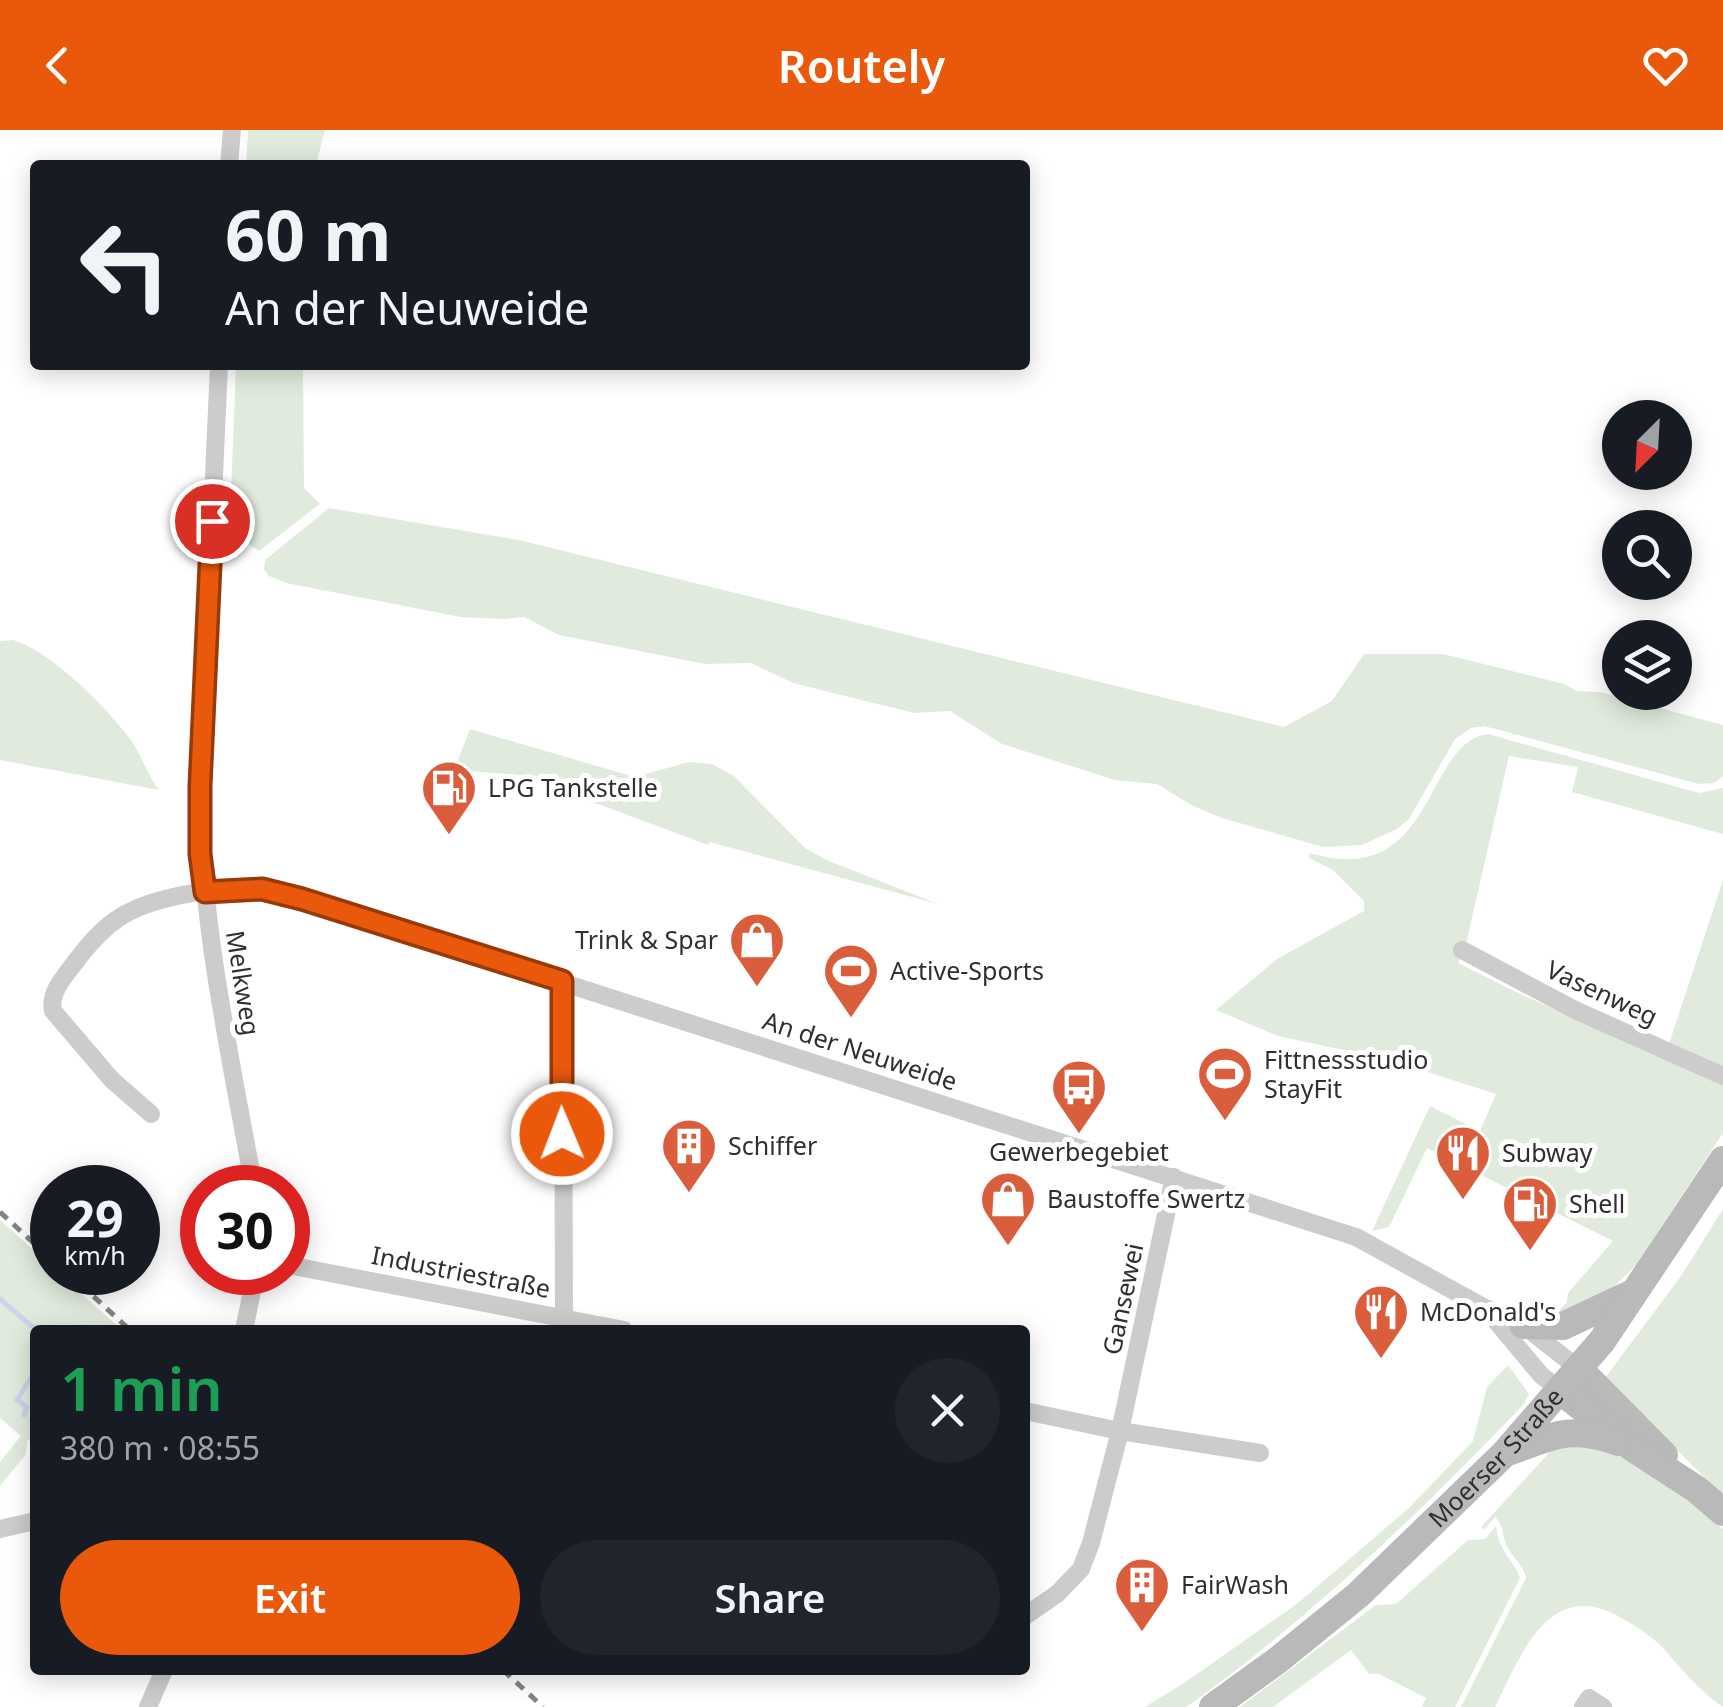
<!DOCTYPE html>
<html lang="en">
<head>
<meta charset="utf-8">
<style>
  body { margin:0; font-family:"Noto Sans",sans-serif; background:#20242c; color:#f1f3f6; height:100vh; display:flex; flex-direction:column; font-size:38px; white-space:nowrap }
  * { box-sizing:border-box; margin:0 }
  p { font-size:32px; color:#9ea1a6 }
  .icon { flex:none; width:55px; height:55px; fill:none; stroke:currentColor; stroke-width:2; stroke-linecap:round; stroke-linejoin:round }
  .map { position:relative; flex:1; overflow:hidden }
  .drawer { position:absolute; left:30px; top:1195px; width:1000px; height:350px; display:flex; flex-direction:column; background:#171b24; border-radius:10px; box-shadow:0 5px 25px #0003 }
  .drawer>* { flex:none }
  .top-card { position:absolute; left:30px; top:30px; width:1000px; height:210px; border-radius:10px; box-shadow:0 5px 25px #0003; background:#171b24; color:#f1f3f6; overflow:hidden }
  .needle { width:65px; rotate:204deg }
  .fabs { position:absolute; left:1602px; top:270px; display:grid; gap:20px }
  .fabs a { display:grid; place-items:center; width:90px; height:90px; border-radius:50%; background:#171b24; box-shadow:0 5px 25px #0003; font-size:50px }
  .speed { position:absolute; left:30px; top:1035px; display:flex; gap:20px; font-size:50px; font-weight:700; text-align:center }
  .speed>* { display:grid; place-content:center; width:130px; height:130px; border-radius:50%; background:#171b24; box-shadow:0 5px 25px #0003; line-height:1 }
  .speed small { font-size:25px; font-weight:400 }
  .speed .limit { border:15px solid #d22; background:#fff; color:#111 }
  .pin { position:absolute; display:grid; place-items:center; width:85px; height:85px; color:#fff; margin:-42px; border:5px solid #fff; border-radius:50%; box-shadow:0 2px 10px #0007 }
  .me { position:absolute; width:110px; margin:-55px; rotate:359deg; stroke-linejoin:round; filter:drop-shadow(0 0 8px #0008) }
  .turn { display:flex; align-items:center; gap:35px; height:210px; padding:0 30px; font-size:45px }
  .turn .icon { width:130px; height:130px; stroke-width:2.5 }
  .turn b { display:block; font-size:70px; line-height:85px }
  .round { display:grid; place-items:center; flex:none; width:105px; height:105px; border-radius:52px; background:#20242c }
  .summary { display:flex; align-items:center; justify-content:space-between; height:170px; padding:0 30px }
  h1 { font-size:60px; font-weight:600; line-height:75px; color:#1e9e55 }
  .cta { display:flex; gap:20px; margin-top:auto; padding:20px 30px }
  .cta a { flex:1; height:115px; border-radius:60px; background:#ea580c; color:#fff; font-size:40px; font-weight:600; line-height:115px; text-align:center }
  .cta a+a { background:#20242c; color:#f1f3f6 }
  header { display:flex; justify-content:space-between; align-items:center; height:130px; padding:0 30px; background:#ea580c; color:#fff; font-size:45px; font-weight:600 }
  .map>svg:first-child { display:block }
  .green { fill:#e1ebdd }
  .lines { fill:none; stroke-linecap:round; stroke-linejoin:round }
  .stream { stroke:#cbd5ea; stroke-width:5 }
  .street { stroke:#ccc; stroke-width:18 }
  .secondary { stroke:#b9b9b9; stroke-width:28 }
  .rail { stroke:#848484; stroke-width:5; stroke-dasharray:10 8; stroke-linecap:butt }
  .route-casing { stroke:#983908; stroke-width:25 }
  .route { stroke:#ea580c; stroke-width:18 }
  .labels { text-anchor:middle; stroke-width:10; stroke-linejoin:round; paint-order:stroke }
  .poi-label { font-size:25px; fill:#2f2f2f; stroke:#fff; text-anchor:start }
  .street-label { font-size:25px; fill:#2f2f2f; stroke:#fff }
</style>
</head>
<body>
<header><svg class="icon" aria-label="back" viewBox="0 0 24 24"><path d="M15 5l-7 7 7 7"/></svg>Routely<svg class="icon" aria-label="heart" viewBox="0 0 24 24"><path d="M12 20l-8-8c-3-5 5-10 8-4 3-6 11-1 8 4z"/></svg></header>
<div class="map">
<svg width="1723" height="1577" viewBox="0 0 1723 1577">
  <rect width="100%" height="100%" fill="#fff"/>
  <g class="green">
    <path d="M 248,0 L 325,0 L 316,35 L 246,35 Z"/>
    <path d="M 236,235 L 303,235 L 304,358 L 320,374 L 259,421 L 236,406 L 230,388 Z"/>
    <path d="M 329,378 L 519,410 L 1284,597 L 1332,571 L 1364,524 L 1443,524 L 1564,554 L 1577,561 L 1601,562 L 1723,595 L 1723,646 L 1714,653 L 1699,654 L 1484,596 L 1471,598 L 1455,609 L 1409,689 L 1397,699 L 1362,715 L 1323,717 L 1222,688 L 1193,676 L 1157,654 L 1115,650 L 1002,614 L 950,581 L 914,583 L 793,553 L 751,533 L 705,534 L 559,505 L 524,487 L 504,489 L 461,487 L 286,453 L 269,446 L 264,439 L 265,430 Z"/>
    <path d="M 13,510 C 51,521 110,580 133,613 C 143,630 149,647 159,660 L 0,630 L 0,511 Z"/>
    <path d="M 470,599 L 635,647 L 689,632 L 712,634 L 734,646 L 805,718 L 829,731 L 938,774 L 710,712 L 708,715 L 520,645 L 454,640 Z"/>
    <path d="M 1488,604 L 1699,663 L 1723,658 L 1723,704 L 1572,662 L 1578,637 L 1509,626 L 1465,818 L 1458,833 L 1516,862 L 1723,955 L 1723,1003 L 1636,1135 L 1613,1158 L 1555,1185 L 1567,1172 L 1568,1163 L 1613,1111 L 1427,1018 L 1389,1097 L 1372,1101 L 1430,976 L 1480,1001 L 1496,964 L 1390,930 L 1278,906 L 1216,880 L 1277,829 L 1364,781 L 1364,771 L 1333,740 L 1309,728 L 1310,723 C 1436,761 1423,612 1488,604 Z"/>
    <path d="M 1723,750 L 1723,942 L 1669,914 Z"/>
    <path d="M 1723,1079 L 1723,1366 L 1605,1248 L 1681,1146 Z"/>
    <path d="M 0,1090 L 52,1137 L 52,1142 L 58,1143 L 122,1200 L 35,1200 L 35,1311 L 27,1310 L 26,1324 L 0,1356 L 0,1332 L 21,1306 L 0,1288 Z"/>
    <path d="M 1508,1235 L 1529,1264 L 1523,1275 C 1423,1380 1319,1479 1202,1566 L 1186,1577 L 1145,1577 L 1187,1551 L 1298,1473 L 1409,1378 L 1473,1311 L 1487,1257 Z"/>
    <path d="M 1559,1312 L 1609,1312 L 1683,1365 L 1723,1399 L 1723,1577 C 1698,1560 1682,1539 1662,1517 C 1649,1504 1634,1495 1618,1486 C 1548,1448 1520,1527 1495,1577 L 1461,1577 L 1526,1448 C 1523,1435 1514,1429 1508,1418 C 1501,1406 1505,1397 1495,1387 L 1484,1400 L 1481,1397 Z"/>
    <path d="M 1496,1396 C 1500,1426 1513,1427 1520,1448 L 1455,1577 L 1422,1577 L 1426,1568 L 1379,1544 L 1369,1544 L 1351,1520 L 1273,1577 L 1240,1577 L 1376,1475 L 1396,1474 L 1468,1410 L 1485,1409 Z"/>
  </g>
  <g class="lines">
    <g class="stream">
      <path d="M 0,1169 L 36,1200"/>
      <path d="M 24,1285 L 27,1277 L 17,1270 L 35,1241"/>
    </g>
    <g class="street">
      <path d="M 229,35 L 232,0"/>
      <path d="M 219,235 L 200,656 C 200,792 230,924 254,1058"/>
      <path d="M 1462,820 L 1575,880 L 1723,946"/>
      <path d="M 563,851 L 564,1188"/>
      <path d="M 151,984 L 112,950 L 53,881 C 49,864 63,848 73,835 C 87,816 102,798 122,786 C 154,766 228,754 264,760 C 277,762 289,766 302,769 L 1356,1107 L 1485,1178 L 1523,1195 L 1579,1239"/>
      <path d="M 288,1135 L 624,1200"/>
      <path d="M 1485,1178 L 1541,1245 L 1561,1261"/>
      <path d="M 244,1200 L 256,1142"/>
      <path d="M 1025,1281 L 1120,1301 L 1260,1323"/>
      <path d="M 0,1399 L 35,1391"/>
      <path d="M 1025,1486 L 1057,1464 L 1081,1439 L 1091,1413 L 1120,1301 L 1174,1047"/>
      <path d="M 148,1577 L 164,1540"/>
      <path d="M 1583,1577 L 1589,1568 L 1603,1577"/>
    </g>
    <g class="secondary">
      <path d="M 1523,1195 L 1563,1196 L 1633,1163"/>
      <path d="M 1579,1239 L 1664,1325"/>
      <path d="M 1561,1261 L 1633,1318 L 1696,1359 L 1723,1382"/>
      <path d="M 1511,1321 C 1554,1305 1573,1295 1618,1312"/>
      <path id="s1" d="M 1213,1577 L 1278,1530 L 1358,1465 L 1505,1323 L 1602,1211 L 1723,1030"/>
    </g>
    <g class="rail">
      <path d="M 0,1082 L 52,1130"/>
      <path d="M 67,1142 L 130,1200"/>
      <path d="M 503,1540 L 543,1577"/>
    </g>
  </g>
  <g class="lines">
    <g class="route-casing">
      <path id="route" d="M 212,391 L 200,656 L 200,724 L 205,762 L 262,759 L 302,769 L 562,851 L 562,1004"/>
    </g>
    <use href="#route" class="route"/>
  </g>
  <defs>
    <g id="fuel-pin" transform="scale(2.875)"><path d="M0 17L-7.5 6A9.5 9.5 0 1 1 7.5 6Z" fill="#da5d3c" stroke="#fff"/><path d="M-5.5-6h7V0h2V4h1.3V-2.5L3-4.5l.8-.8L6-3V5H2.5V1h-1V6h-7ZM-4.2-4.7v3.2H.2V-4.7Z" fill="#fff"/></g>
    <g id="shop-pin" transform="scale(2.875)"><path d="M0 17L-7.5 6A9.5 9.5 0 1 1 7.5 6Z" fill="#da5d3c" stroke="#fff"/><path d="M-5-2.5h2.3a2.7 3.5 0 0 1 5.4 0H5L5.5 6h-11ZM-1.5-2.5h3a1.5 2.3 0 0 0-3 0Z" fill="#fff"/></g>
    <g id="stadium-pin" transform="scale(2.875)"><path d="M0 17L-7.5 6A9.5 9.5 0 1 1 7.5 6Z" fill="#da5d3c" stroke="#fff"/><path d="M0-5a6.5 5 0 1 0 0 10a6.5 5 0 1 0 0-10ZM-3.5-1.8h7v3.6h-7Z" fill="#fff"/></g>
    <g id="bus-pin" transform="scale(2.875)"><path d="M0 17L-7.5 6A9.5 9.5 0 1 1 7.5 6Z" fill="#da5d3c" stroke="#fff"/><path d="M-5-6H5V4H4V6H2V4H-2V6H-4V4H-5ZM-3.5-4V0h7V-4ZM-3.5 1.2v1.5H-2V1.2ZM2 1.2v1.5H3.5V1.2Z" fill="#fff"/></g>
    <g id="building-pin" transform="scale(2.875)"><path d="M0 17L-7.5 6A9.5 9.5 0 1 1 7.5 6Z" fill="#da5d3c" stroke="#fff"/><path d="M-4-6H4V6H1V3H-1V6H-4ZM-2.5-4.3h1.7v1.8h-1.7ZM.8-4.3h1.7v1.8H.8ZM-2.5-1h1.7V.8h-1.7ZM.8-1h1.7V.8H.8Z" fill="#fff"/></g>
    <g id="restaurant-pin" transform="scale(2.875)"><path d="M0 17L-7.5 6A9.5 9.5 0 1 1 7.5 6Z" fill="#da5d3c" stroke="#fff"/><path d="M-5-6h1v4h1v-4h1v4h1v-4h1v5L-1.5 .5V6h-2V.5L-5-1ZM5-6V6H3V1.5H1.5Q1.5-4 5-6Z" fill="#fff"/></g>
  </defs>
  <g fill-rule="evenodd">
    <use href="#fuel-pin" x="449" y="658"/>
    <use href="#shop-pin" x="757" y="810"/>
    <use href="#stadium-pin" x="851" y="841"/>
    <use href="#stadium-pin" x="1225" y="944"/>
    <use href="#bus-pin" x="1079" y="957"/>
    <use href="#building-pin" x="689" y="1016"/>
    <use href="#restaurant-pin" x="1463" y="1023"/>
    <use href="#shop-pin" x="1008" y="1069"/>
    <use href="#fuel-pin" x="1530" y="1074"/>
    <use href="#restaurant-pin" x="1381" y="1182"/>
    <use href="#building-pin" x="1142" y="1455"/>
  </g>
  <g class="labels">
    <g class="poi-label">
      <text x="488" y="667">LPG Tankstelle</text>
      <text x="718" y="819" text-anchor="end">Trink &amp; Spar</text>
      <text x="890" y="850">Active-Sports</text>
      <text x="1264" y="939">Fittnessstudio<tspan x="1264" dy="29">StayFit</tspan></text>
      <text x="728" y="1025">Schiffer</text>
      <text x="1079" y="1031" text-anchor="middle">Gewerbegebiet</text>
      <text x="1502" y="1032">Subway</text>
      <text x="1047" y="1078">Baustoffe Swertz</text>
      <text x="1569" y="1083">Shell</text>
      <text x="1420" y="1191">McDonald's</text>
      <text x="1181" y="1464">FairWash</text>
    </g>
    <g class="street-label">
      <text transform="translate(243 853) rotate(81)" y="9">Melkweg</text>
      <text transform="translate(1602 863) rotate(25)" y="9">Vasenweg</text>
      <text transform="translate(860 921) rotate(18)" y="9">An der Neuweide</text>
      <text transform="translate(461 1142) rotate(11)" y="9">Industriestraße</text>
      <text transform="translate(1123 1169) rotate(-78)" y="9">Gansewei</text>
      <text dy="9" stroke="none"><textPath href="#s1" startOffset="378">Moerser Straße</textPath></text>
    </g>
  </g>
</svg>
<div class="fabs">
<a><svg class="needle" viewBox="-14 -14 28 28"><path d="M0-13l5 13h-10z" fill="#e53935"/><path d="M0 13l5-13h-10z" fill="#9ea1a6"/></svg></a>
<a><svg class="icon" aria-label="search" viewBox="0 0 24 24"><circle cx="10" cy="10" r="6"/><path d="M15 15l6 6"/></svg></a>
<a><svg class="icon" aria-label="layers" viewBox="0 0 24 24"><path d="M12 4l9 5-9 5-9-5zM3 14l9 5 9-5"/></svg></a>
</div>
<div class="speed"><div>29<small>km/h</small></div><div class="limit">30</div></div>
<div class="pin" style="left:212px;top:391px;background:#d93025"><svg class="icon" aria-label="arrive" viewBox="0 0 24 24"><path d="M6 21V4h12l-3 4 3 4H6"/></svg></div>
<svg class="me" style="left:562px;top:1004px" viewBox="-20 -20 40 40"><circle r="17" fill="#ea580c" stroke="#fff" stroke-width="3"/><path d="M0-11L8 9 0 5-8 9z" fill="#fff"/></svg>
<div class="top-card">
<div class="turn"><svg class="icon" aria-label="left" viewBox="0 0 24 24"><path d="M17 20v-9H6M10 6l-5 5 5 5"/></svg><div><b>60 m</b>An der Neuweide</div></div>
</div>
<section class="drawer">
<div class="summary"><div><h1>1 min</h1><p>380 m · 08:55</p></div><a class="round"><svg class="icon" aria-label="close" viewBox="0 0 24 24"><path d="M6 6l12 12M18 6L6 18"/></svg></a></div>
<div class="cta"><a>Exit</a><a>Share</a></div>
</section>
</div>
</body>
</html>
